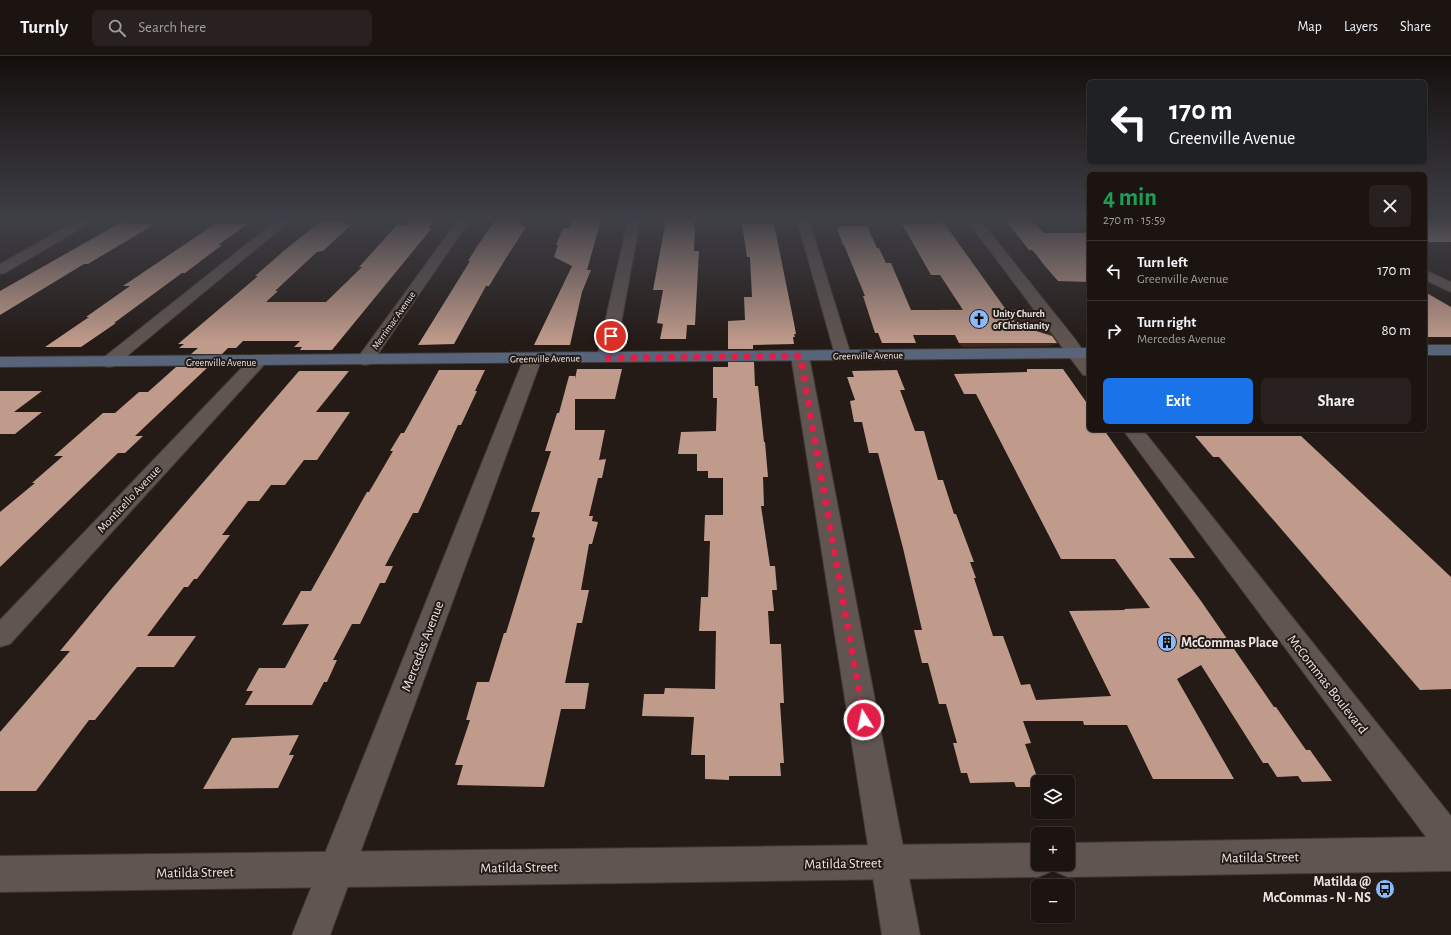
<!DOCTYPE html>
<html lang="en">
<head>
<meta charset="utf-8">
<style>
  body { margin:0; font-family:"Alegreya Sans",sans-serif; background:#28211f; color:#f1f3f6; height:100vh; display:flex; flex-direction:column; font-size:15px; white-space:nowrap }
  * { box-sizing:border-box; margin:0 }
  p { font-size:13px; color:#a09e9f }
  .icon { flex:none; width:22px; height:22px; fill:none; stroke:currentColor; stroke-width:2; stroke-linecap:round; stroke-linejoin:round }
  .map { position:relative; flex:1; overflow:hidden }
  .panel { position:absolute; left:1087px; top:116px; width:340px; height:260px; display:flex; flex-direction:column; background:#1b1411; border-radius:6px; box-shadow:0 1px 3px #0004,0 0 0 1px #393331 }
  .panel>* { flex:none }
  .top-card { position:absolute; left:1087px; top:24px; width:340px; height:84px; border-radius:6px; box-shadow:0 1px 3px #0004,0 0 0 1px #393331; background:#202124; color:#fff; overflow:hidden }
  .controls { position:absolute; left:1031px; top:719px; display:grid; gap:8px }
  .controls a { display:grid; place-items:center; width:44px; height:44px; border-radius:6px; background:#1b1411; box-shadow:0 1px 3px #0004,0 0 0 1px #393331; font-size:20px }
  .pin { position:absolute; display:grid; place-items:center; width:34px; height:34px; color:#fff; margin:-17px; border:2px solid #fff; border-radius:50%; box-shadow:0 1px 4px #0007 }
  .me { position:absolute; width:44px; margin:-22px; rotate:350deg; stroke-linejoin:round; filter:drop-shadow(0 0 3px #0008) }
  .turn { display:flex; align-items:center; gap:14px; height:84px; padding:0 16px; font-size:18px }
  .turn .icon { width:52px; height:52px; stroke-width:2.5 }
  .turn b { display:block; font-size:28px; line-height:34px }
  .round { display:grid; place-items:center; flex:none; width:42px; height:42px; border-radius:6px; background:#28211f }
  .headline { display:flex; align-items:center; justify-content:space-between; height:68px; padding:0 16px }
  h1 { font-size:24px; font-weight:600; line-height:30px; color:#1e9e55 }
  .cta { display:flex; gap:8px; margin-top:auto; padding:8px 16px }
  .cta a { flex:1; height:46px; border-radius:6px; background:#1a73e8; color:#fff; font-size:16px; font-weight:600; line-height:46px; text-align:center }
  .cta a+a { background:#28211f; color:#f1f3f6 }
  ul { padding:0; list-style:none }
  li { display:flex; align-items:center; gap:12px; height:60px; padding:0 16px; border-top:1px solid #393331 }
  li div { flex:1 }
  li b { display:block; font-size:15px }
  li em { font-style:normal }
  header { display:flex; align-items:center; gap:24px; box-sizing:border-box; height:56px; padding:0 20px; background:#1b1411; border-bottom:1px solid #393331 }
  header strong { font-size:19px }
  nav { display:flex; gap:22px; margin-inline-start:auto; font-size:14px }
  .search { width:280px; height:36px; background:#28211f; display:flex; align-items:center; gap:10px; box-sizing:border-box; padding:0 14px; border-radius:6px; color:#a09e9f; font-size:15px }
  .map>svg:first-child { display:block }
  .green { fill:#3e291f }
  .building { fill:#c09b8b }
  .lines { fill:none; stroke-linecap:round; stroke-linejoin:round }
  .minor-casing { stroke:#3e3834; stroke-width:2 }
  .tertiary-casing { stroke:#3e3834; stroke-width:2 }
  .secondary-casing { stroke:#3e3834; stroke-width:2 }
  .minor { fill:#605550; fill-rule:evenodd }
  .tertiary { fill:#605550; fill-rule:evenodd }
  .secondary { fill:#57647a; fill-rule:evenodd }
  .route { stroke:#e11d48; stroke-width:7; stroke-dasharray:0 12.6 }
  .labels { text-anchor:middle; stroke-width:4; stroke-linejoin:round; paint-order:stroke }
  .far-poi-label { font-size:10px; font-weight:bold; fill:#ede7e4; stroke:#241b17; text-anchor:start }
  .far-street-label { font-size:10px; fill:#ede7e4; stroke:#241b17 }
  .street-label { font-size:12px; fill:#ede7e4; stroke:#241b17 }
  .near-poi-label { font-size:14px; font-weight:bold; fill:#ede7e4; stroke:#241b17; text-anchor:start }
  .near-street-label { font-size:14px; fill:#ede7e4; stroke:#241b17 }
</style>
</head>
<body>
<header>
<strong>Turnly</strong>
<div class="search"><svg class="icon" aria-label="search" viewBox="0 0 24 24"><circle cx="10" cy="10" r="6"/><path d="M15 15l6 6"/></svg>Search here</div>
<nav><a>Map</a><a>Layers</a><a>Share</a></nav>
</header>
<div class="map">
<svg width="1451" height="879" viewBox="0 0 1451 879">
  <rect width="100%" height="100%" fill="#241b17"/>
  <path class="green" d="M 940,253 L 1034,253 L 1059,287 L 1049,290 L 963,291 L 960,289 L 956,282 L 1038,279 L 1034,274 L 1019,271 L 1007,255 L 940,255 Z"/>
  <g class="building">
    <path d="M 412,164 L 434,164 L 428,172 L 432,172 L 332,294 L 300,294 L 302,291 L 294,291 L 300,285 L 243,285 L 236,292 L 228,292 L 222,298 L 191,298 L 198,292 L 179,292 L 184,288 L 178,288 L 258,220 L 255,220 L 286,193 L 320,166 L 349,166 L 345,169 L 351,169 L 323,195 L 317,196 L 275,235 L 278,235 L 266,246 L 326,246 L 362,211 L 359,211 L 397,169 L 408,169 Z"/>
    <path d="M 495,164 L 524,164 L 521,169 L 523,169 L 522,171 L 526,171 L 508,199 L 489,230 L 486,230 L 454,288 L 418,289 L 470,205 L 468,205 L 478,189 Z"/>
    <path d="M 573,164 L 601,164 L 587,214 L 591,214 L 582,236 L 570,289 L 534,289 L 572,210 L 554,201 L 558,189 L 556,189 L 563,172 L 570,172 Z"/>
    <path d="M 666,164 L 693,164 L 693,169 L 695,169 L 694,195 L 699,195 L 695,269 L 687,269 L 686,283 L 660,283 L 663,268 L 657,267 L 663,234 L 653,234 Z"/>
    <rect x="1425" y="164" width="26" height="22"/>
    <path d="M 1006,165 L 1032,165 L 1044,177 L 1089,177 L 1089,226 L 1058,225 L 1044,209 L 1035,197 L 1032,194 L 1029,194 Z"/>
    <path d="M 120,167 L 155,168 L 88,208 L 84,208 L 0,259 L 0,235 Z"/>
    <path d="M 944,167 L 1017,269 L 1052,280 L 1057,287 L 959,287 L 955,279 L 913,279 L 916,287 L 882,287 L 878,277 L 875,277 L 863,240 L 865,240 L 844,189 L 843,189 L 837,172 L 839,172 L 839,170 L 867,170 L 877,192 L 879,192 L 886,207 L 891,207 L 911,254 L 963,254 L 940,219 L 931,219 L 902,168 Z"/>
    <path d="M 215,168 L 248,168 L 218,189 L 222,189 L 185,217 L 182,217 L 114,267 L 116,267 L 81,291 L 45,291 L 89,261 L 86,261 L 130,230 L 123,230 Z"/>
    <path d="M 742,168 L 774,168 L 794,267 L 796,278 L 794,278 L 795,281 L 793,281 L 794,288 L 753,289 L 753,293 L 728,293 L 728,265 L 745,264 L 744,241 L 752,241 L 750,201 L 747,201 Z"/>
    <path d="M 1425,236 L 1451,251 L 1451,281 L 1425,281 Z"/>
    <path d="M 728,306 L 754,306 L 755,330 L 758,330 L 764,386 L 765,386 L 768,421 L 763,421 L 764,450 L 761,450 L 770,510 L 775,510 L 777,534 L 772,534 L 774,555 L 768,555 L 770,588 L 781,588 L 784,647 L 780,647 L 784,707 L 780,707 L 781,720 L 729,720 L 729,724 L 705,723 L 705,699 L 691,699 L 694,661 L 642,660 L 644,638 L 664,638 L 665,632 L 715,633 L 716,575 L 699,575 L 701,541 L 708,541 L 710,485 L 704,485 L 705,459 L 723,459 L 723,422 L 708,422 L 708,415 L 697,415 L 697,398 L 678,398 L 681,376 L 716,375 L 717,342 L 713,342 L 713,311 L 728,311 Z"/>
    <path d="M 176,311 L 208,311 L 135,380 L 143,380 L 125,397 L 118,397 L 0,511 L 0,456 L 35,427 L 32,427 L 63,400 L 54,400 L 103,357 L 115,357 L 139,336 L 148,336 Z"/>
    <path d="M 577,313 L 622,313 L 615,343 L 575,343 L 575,374 L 605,374 L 599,404 L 606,403 L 602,422 L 598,422 L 589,460 L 593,460 L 592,465 L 598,466 L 592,488 L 589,488 L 581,534 L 589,534 L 582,567 L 577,567 L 565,627 L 589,627 L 585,653 L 561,653 L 544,731 L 457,729 L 463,709 L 455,709 L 470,664 L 466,664 L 477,626 L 489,626 L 504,577 L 506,577 L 535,482 L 532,481 L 540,456 L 531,456 L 551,395 L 545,395 L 557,357 L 559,357 L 569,320 L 575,320 L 575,323 Z"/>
    <path d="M 1027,313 L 1063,313 L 1089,350 L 1089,374 L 1104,374 L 1195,502 L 1169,502 L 1201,545 L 1274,651 L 1276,651 L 1306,694 L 1310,694 L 1332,725 L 1302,726 L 1298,720 L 1277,721 L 1268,707 L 1263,707 L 1201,609 L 1177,623 L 1234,723 L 1153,723 L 1127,669 L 1084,669 L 1083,665 L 1023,665 L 1031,687 L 1025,688 L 1039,726 L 1038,731 L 1016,731 L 1014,726 L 970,727 L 967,717 L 961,717 L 953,687 L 957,687 L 946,648 L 939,648 L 928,607 L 922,607 L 914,574 L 922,574 L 903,492 L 878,397 L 869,397 L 862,366 L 854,366 L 850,345 L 855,344 L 847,321 L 854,321 L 852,315 L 897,314 L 905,334 L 900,334 L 915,375 L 924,375 L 938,424 L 943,424 L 954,458 L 956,458 L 974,506 L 970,506 L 976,522 L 974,522 L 993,580 L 1003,580 L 1021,629 L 1030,628 L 1036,644 L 1111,640 L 1069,555 L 1125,554 L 1124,553 L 1150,552 L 1115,503 L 1061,503 L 976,338 L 964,338 L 954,318 L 1027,316 Z"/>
    <path d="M 439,314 L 485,314 L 475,335 L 477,335 L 461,369 L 458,369 L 418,457 L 413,457 L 385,510 L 393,510 L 385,527 L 380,527 L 360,568 L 352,568 L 333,604 L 337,604 L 327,626 L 324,626 L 312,649 L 245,649 L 253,635 L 246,635 L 259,612 L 285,612 L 309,568 L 282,569 L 301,535 L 311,535 L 367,436 L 369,436 L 393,395 L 390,395 L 401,377 L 404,377 Z"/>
    <path d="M 299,315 L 349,315 L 316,356 L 350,356 L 317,404 L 304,404 L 285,429 L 271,429 L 259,445 L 248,445 L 222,479 L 230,479 L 197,523 L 194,523 L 188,531 L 184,531 L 147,580 L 196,580 L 174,611 L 137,611 L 95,664 L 89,664 L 36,735 L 0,735 L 0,676 L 70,595 L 60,595 L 113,531 Z"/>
    <path d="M 0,335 L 42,335 L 14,356 L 42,356 L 15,378 L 0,378 Z"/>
    <path d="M 1195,380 L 1301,380 L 1451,521 L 1451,633 L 1420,634 L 1219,401 L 1213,401 Z"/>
    <path d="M 299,679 L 289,699 L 294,699 L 278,732 L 203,733 L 232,682 Z"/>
  </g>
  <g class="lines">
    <g class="minor-casing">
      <g id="minor">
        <path d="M 79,164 L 95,164 L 5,217 L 0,218 L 0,208 Z"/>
        <path d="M 458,164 L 470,164 L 371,308 L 365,309 L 359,308 L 356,304 Z"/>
        <path d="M 628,164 L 640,164 L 615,301 L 612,305 L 606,306 L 600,305 L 597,301 Z"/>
        <path d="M 797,164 L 809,164 L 851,299 L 849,303 L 843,304 L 837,303 L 835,299 Z"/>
        <path d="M 1425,214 L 1451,226 L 1451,236 L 1425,224 Z"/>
        <path d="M 800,295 L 806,296 L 809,300 L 920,879 L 882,879 L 791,300 L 794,296 Z"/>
        <path d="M 533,297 L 539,298 L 542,302 L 330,879 L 292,879 L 524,302 L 527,298 Z"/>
        <path d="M 258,300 L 264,301 L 267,305 L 264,309 L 10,588 L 0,591 L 0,564 L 252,301 Z"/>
      </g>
    </g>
    <g class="tertiary-casing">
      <g id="tertiary">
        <path d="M 277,164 L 291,164 L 115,310 L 109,311 L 103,310 L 100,306 L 103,302 Z"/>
        <path d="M 967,164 L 980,164 L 1075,283 L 1089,303 L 1089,320 L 1083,319 Z"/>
        <path d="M 1123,374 L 1143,374 L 1451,760 L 1451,815 L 1068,821 L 1056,816 L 1053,810 L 1050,816 L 1038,821 L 0,836 L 0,800 L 1038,787 L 1038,808 L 1068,808 L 1068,787 L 1426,781 Z"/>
      </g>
    </g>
    <g class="secondary-casing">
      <g id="secondary">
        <rect x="1425" y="289" width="26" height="10"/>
        <path d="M 1089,292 L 1089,302 L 0,311 L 0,301 Z"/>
      </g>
    </g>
    <use href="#minor" class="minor"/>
    <use href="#tertiary" class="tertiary"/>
    <use href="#secondary" class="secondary"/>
  </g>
  <linearGradient id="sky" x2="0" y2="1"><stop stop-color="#140f0d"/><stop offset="0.57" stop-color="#3f3f47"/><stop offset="1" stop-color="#3f3f47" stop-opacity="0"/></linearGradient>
  <rect width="1451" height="287" fill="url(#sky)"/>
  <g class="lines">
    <path class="route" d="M 611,280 L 606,302 L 800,300 L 864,664"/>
  </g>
  <defs>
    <g id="church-disc" transform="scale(1)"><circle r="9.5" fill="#88bafc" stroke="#241b17"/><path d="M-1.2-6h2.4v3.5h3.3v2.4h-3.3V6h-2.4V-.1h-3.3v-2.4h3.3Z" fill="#111"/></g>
    <g id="building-disc" transform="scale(1)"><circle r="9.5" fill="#88bafc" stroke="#241b17"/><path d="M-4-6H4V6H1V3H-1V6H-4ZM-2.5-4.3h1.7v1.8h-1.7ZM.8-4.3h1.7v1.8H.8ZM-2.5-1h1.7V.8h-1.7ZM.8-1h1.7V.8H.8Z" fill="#111"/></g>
    <g id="bus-disc" transform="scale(1)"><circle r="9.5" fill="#88bafc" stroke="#241b17"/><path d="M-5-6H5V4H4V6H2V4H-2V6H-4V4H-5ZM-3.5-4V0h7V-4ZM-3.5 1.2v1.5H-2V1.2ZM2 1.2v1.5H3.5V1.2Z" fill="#111"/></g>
  </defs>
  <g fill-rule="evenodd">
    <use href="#church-disc" x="979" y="263"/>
    <use href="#building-disc" x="1167" y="586"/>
    <use href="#bus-disc" x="1385" y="833"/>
  </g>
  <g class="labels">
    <g class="far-poi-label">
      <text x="993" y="261">Unity Church<tspan x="993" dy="12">of Christianity</tspan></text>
    </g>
    <g class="far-street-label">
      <text transform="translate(393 264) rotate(-55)" y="4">Merrimac Avenue</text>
      <text transform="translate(868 299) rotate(-1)" y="4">Greenville Avenue</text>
      <text transform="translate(545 302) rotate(-1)" y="4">Greenville Avenue</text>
      <text x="221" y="310">Greenville Avenue</text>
    </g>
    <g class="street-label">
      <text transform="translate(129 443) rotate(-47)" y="4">Monticello Avenue</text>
    </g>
    <g class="near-poi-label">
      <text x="1181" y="591">McCommas Place</text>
      <text x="1371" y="830" text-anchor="end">Matilda @<tspan x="1371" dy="16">McCommas - N - NS</tspan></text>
    </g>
    <g class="near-street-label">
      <text transform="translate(422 590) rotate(-69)" y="5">Mercedes Avenue</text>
      <text transform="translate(1328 628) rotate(52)" y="5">McCommas Boulevard</text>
      <text transform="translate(1260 801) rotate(-1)" y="5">Matilda Street</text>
      <text transform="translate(843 807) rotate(-1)" y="5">Matilda Street</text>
      <text transform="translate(519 811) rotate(-1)" y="5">Matilda Street</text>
      <text transform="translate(195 816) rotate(-1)" y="5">Matilda Street</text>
    </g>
  </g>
</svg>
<div class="controls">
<a><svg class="icon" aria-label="layers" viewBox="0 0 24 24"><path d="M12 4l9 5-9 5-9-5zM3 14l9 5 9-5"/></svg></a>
<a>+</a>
<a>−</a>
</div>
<div class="pin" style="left:611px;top:280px;background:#d93025"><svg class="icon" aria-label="arrive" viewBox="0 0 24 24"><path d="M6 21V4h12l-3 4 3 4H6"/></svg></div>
<svg class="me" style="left:864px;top:664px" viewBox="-20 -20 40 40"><circle r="17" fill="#e11d48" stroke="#fff" stroke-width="3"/><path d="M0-11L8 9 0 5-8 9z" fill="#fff"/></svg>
<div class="top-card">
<div class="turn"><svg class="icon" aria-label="left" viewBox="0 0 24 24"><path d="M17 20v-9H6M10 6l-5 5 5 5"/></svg><div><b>170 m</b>Greenville Avenue</div></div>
</div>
<section class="panel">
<div class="headline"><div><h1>4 min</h1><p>270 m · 15:59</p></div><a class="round"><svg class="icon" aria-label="close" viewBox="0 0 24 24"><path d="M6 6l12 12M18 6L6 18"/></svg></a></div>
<ul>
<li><svg class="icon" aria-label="left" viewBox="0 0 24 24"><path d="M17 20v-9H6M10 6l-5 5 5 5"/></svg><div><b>Turn left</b><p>Greenville Avenue</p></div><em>170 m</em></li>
<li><svg class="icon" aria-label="right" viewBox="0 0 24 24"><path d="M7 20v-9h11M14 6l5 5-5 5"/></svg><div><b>Turn right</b><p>Mercedes Avenue</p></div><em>80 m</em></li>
</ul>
<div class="cta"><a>Exit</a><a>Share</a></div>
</section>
</div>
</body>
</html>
